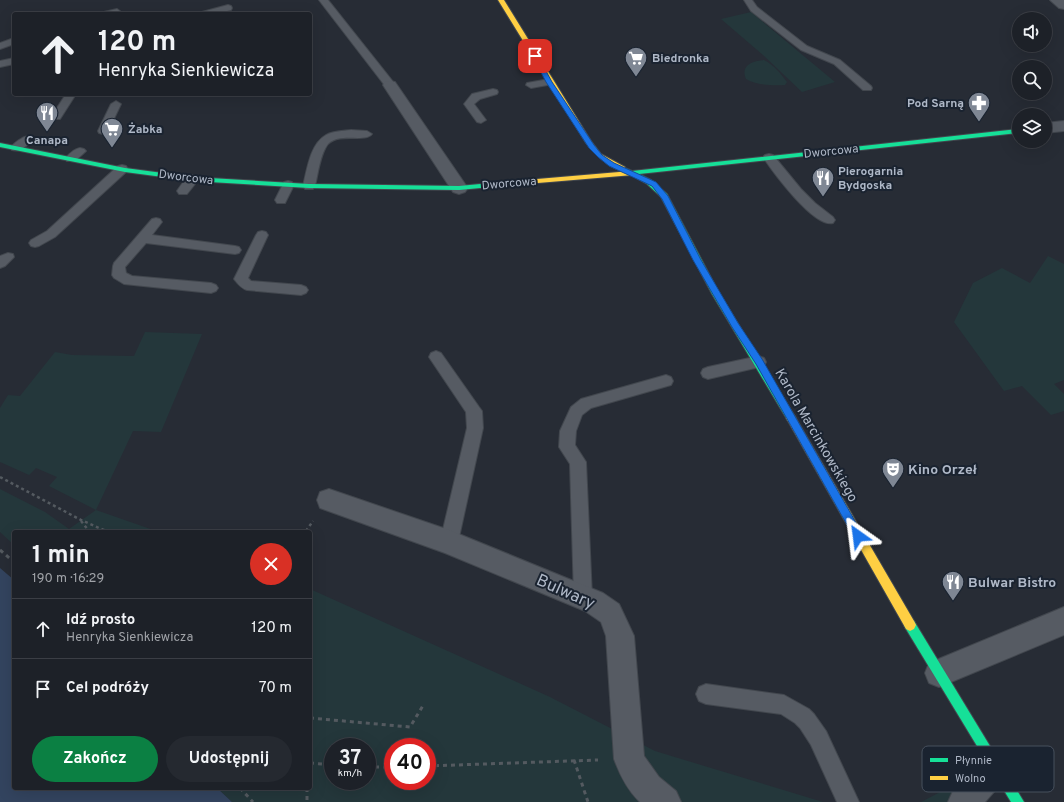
<!DOCTYPE html>
<html lang="pl">
<head>
<meta charset="utf-8">
<style>
  body { margin:0; font-family:Overpass,sans-serif; background:#252930; color:#f1f3f6; height:100vh; display:flex; flex-direction:column; font-size:15px; white-space:nowrap }
  * { box-sizing:border-box; margin:0 }
  p { font-size:13px; color:#a0a3a8 }
  .icon { flex:none; width:22px; height:22px; fill:none; stroke:currentColor; stroke-width:2; stroke-linecap:round; stroke-linejoin:round }
  .map { position:relative; flex:1; overflow:hidden }
  .side { position:absolute; left:12px; top:530px; width:300px; height:260px; display:flex; flex-direction:column; background:#1d2128; border-radius:4px; box-shadow:0 4px 16px #0002,0 0 0 1px #3b3e45 }
  .side>* { flex:none }
  .hud { position:absolute; left:12px; top:12px; width:300px; height:84px; border-radius:4px; box-shadow:0 4px 16px #0002,0 0 0 1px #3b3e45; background:#1d2128; color:#f1f3f6; overflow:hidden }
  .controls { position:absolute; left:1012px; top:12px; display:grid; gap:8px }
  .controls a { display:grid; place-items:center; width:40px; height:40px; border-radius:50%; background:#1d2128; box-shadow:0 4px 16px #0002,0 0 0 1px #3b3e45; font-size:20px }
  .speed { position:absolute; left:324px; top:738px; display:flex; gap:8px; font-size:20px; font-weight:700; text-align:center }
  .speed>* { display:grid; place-content:center; width:52px; height:52px; border-radius:50%; background:#1d2128; box-shadow:0 4px 16px #0002,0 0 0 1px #3b3e45; line-height:1 }
  .speed small { font-size:10px; font-weight:400 }
  .speed .limit { border:6px solid #d22; background:#fff; color:#111 }
  .pin { position:absolute; display:grid; place-items:center; width:34px; height:34px; color:#fff; margin:-17px; border-radius:8px; box-shadow:0 2px 6px #0006 }
  .me { position:absolute; width:44px; margin:-22px; rotate:329deg; stroke-linejoin:round; filter:drop-shadow(0 0 3px #0008) }
  .turn { display:flex; align-items:center; gap:14px; height:84px; padding:0 20px; font-size:18px }
  .turn .icon { width:52px; height:52px; stroke-width:2.5 }
  .turn b { display:block; font-size:28px; line-height:34px }
  .round { display:grid; place-items:center; flex:none; width:42px; height:42px; border-radius:21px; background:#252930 }
  .headline { display:flex; align-items:center; justify-content:space-between; height:68px; padding:0 20px }
  h1 { font-size:24px; font-weight:700; line-height:30px }
  .button { display:flex; gap:8px; margin-top:auto; padding:8px 20px }
  .button a { flex:1; height:46px; border-radius:24px; background:#0b8043; color:#fff; font-size:16px; font-weight:700; line-height:46px; text-align:center }
  .button a+a { background:#252930; color:#f1f3f6 }
  ul { padding:0; list-style:none }
  li { display:flex; align-items:center; gap:12px; height:60px; padding:0 20px; border-top:1px solid #3b3e45 }
  li div { flex:1 }
  li b { display:block; font-size:15px }
  li em { font-style:normal }
  .map>svg:first-child { display:block }
  .green { fill:#24373b; fill-rule:evenodd }
  .water { fill:#33445f }
  .lines { fill:none; stroke-linecap:round; stroke-linejoin:round }
  .lane-casing { stroke:#42474e; stroke-width:2 }
  .street-casing { stroke:#42474e; stroke-width:2 }
  .fast-casing { stroke:#42474e; stroke-width:2 }
  .slow-casing { stroke:#42474e; stroke-width:2 }
  .path-far1 { stroke:#545a60; stroke-width:2.5; stroke-dasharray:3 3; stroke-linecap:butt }
  .path { stroke:#545a60; stroke-width:3; stroke-dasharray:4 4; stroke-linecap:butt }
  .lane { fill:#565b63; fill-rule:evenodd }
  .street { fill:#565b63; fill-rule:evenodd }
  .fast { fill:#16e098; fill-rule:evenodd }
  .slow { fill:#ffcf43; fill-rule:evenodd }
  .route { fill:#1a73e8; stroke:#114b97 }
  .labels { text-anchor:middle; stroke-width:4; stroke-linejoin:round; paint-order:stroke }
  .far-poi-label { font-size:12px; font-weight:bold; fill:#afb8c7; stroke:#1a2330; text-anchor:start }
  .far-street-label { font-size:12px; fill:#afb8c7; stroke:#1a2330 }
  .street-label { font-size:14px; fill:#afb8c7; stroke:#1a2330 }
  .poi-label { font-size:14px; font-weight:bold; fill:#afb8c7; stroke:#1a2330; text-anchor:start }
  .near-street-label { font-size:17px; fill:#afb8c7; stroke:#1a2330 }
  .key { fill:#1a2330; stroke:#47505d; stroke-width:1 }
  .key-label { font-size:11px; fill:#afb8c7 }
</style>
</head>
<body>
<div class="map">
<svg width="1064" height="802" viewBox="0 0 1064 802">
  <rect width="100%" height="100%" fill="#272c35"/>
  <g class="green">
    <path d="M 751,12 L 835,82 L 802,92 L 763,55 L 721,19 Z"/>
    <path d="M 764,60 C 774,65 781,74 787,82 L 785,85 C 773,86 756,85 746,79 C 740,65 753,61 764,60 Z"/>
    <path d="M 1048,256 L 1064,264 L 1064,380 L 1054,384 L 1064,394 L 1064,411 L 1051,415 L 1022,386 L 1004,391 L 954,322 L 973,283 L 1002,268 L 1030,283 Z"/>
    <path d="M 145,332 L 202,334 L 161,432 L 133,431 L 96,510 L 159,532 L 14,532 L 14,545 L 0,532 L 0,489 L 45,512 L 69,529 L 96,510 L 49,486 L 57,477 L 36,468 L 29,475 L 0,462 L 0,408 L 8,395 L 20,396 L 55,352 L 72,355 L 134,356 Z"/>
    <path d="M 310,589 L 550,697 L 655,751 L 823,802 L 232,802 L 217,788 L 310,788 ZM 333,747 L 367,747 L 367,781 L 333,781 ZM 393,747 L 427,747 L 427,781 L 393,781 Z"/>
    <path d="M 950,787 L 977,802 L 921,802 Z"/>
  </g>
  <path class="water" d="M 0,568 L 14,580 L 14,788 L 217,788 L 232,802 L 0,802 Z"/>
  <g class="lines">
    <g class="lane-casing">
      <g id="lane">
        <path d="M 319,0 L 328,0 L 394,83 L 395,85 L 394,87 L 386,87 Z"/>
        <path d="M 744,0 L 752,0 L 757,7 L 807,46 L 840,60 L 871,86 L 872,88 L 871,90 L 863,90 L 834,64 L 801,50 L 751,11 Z"/>
        <path d="M 228,5 L 231,6 L 232,8 L 231,10 L 215,14 L 201,14 L 202,12 Z"/>
        <path d="M 117,9 L 121,12 L 120,14 L 103,14 L 104,12 Z"/>
        <path d="M 14,38 L 14,44 L 0,49 L 0,43 Z"/>
        <path d="M 14,58 L 14,64 L 0,67 L 0,61 Z"/>
        <path d="M 549,79 L 554,82 L 553,84 L 531,88 L 526,85 L 527,83 Z"/>
        <path d="M 493,89 L 497,90 L 498,92 L 497,94 L 480,99 L 474,104 L 486,120 L 481,123 L 477,122 L 464,104 L 472,94 Z"/>
        <path d="M 66,94 L 76,94 L 60,119 L 52,119 L 51,117 Z"/>
        <path d="M 116,101 L 121,104 L 108,131 L 103,134 L 99,133 L 98,131 L 111,104 Z"/>
        <path d="M 351,130 L 367,131 L 372,134 C 365,143 340,132 328,144 C 320,154 318,174 315,186 L 313,189 L 305,189 L 303,186 C 307,170 310,144 326,135 C 333,131 343,131 351,130 Z"/>
        <path d="M 28,136 L 32,137 L 33,139 C 28,145 20,152 12,150 L 10,148 C 14,143 22,137 28,136 Z"/>
        <path d="M 80,148 L 84,149 L 86,151 L 75,161 L 67,161 L 65,159 C 69,154 74,149 80,148 Z"/>
        <path d="M 769,154 L 773,155 L 801,189 L 815,203 L 833,217 L 835,220 L 833,223 C 814,228 773,172 763,157 L 765,155 Z"/>
        <path d="M 122,165 L 126,166 L 128,169 L 126,172 L 55,237 L 39,246 L 35,247 L 31,246 L 29,243 L 31,240 L 47,231 L 118,166 Z"/>
        <path d="M 193,175 L 197,176 L 199,179 L 187,194 L 179,194 L 177,191 C 181,185 186,177 193,175 Z"/>
        <path d="M 288,181 L 292,182 L 294,185 L 285,203 L 277,203 L 275,200 L 284,182 Z"/>
        <path d="M 156,218 L 160,219 L 162,222 L 152,235 L 235,246 L 239,247 L 241,250 L 239,253 L 235,254 L 146,243 L 125,267 L 126,273 L 132,276 L 211,283 L 216,285 L 218,288 L 216,291 L 211,293 L 124,284 L 114,278 L 112,275 L 113,266 L 114,263 L 152,219 Z"/>
        <path d="M 262,231 L 266,232 L 268,235 L 248,278 L 251,281 L 301,285 L 306,287 L 308,290 L 306,293 L 301,295 L 247,290 C 241,288 238,284 234,279 L 256,235 L 258,232 Z"/>
        <path d="M 8,253 L 13,254 L 14,257 L 5,266 L 0,268 L 0,256 Z"/>
        <path d="M 436,351 L 441,353 L 479,407 L 482,411 L 483,428 L 458,542 L 455,548 L 449,550 L 443,548 L 440,542 L 467,428 L 466,412 L 429,357 L 431,353 Z"/>
        <path d="M 759,356 L 764,358 L 766,362 L 764,366 L 708,379 L 703,377 L 701,373 L 703,369 L 708,367 Z"/>
        <path d="M 666,375 L 671,377 L 673,381 L 671,385 L 591,408 L 582,415 L 576,431 L 575,445 L 586,462 L 592,597 L 589,603 L 583,606 L 577,603 L 574,597 L 570,464 L 559,447 L 560,431 L 571,407 L 581,399 Z"/>
        <path d="M 706,684 L 784,695 L 809,709 L 814,714 L 826,731 L 859,802 L 837,802 L 811,745 L 800,728 L 795,723 L 781,714 L 706,704 L 699,701 L 696,694 L 699,687 Z"/>
      </g>
    </g>
    <g class="street-casing">
      <g id="street">
        <path d="M 1050,0 L 1064,0 L 1064,9 L 1059,8 Z"/>
        <path d="M 390,81 L 395,82 L 465,184 L 468,188 L 465,192 L 459,194 L 453,192 L 383,85 L 385,82 Z"/>
        <path d="M 1064,121 L 1064,131 L 1045,133 L 1045,123 Z"/>
        <path d="M 329,489 L 449,530 L 603,593 L 619,604 L 634,636 L 644,756 L 659,777 L 676,791 L 681,802 L 640,802 C 627,790 620,775 614,759 L 606,636 L 601,622 L 585,611 L 445,553 L 320,508 L 317,500 L 320,492 Z"/>
        <path d="M 1064,607 L 1064,635 L 939,687 L 929,683 L 925,673 L 929,663 Z"/>
        <path d="M 995,752 L 1006,756 L 1010,767 L 1006,778 L 985,802 L 948,802 L 953,791 L 984,756 Z"/>
      </g>
    </g>
    <g class="fast-casing">
      <g id="fast">
        <path d="M 1019,129 L 1019,133 L 639,174 L 651,180 L 667,194 L 718,291 L 794,415 L 796,418 L 794,421 L 791,422 L 788,421 L 712,294 L 661,197 L 647,184 L 620,169 L 623,167 L 632,171 Z"/>
        <path d="M 0,143 L 125,168 L 193,177 L 309,184 L 459,186 L 491,183 L 494,185 L 491,187 L 459,190 L 309,188 L 193,181 L 125,172 L 0,147 Z"/>
        <path d="M 910,619 L 914,621 L 1024,802 L 1011,802 L 906,629 L 904,625 L 906,621 Z"/>
      </g>
    </g>
    <g class="slow-casing">
      <g id="slow">
        <path d="M 498,0 L 504,0 L 591,141 L 601,154 L 625,167 L 625,171 C 613,172 593,152 586,143 Z"/>
        <path d="M 631,171 L 633,171 L 633,175 L 491,187 L 488,185 L 491,183 Z"/>
        <path d="M 791,414 L 794,415 L 914,621 L 916,625 L 914,629 L 910,631 L 906,629 L 788,421 L 786,418 L 788,415 Z"/>
      </g>
    </g>
    <g class="path-far1">
      <path d="M 0,477 L 81,520 L 106,531"/>
      <path d="M 81,521 L 89,531"/>
      <path d="M 306,531 L 313,521"/>
    </g>
    <g class="path">
      <path d="M 89,530 L 90,532"/>
      <path d="M 104,530 L 108,532"/>
      <path d="M 305,532 L 306,530"/>
      <path d="M 0,550 L 14,562"/>
      <path d="M 310,718 L 410,727 L 424,704"/>
      <path d="M 574,760 L 588,802"/>
      <path d="M 310,763 L 333,765"/>
      <path d="M 427,766 L 598,760"/>
      <path d="M 367,767 L 393,767"/>
      <path d="M 240,788 L 253,802"/>
      <path d="M 307,788 L 307,802"/>
    </g>
    <use href="#lane" class="lane"/>
    <use href="#street" class="street"/>
    <use href="#fast" class="fast"/>
    <use href="#slow" class="slow"/>
  </g>
  <path class="route" d="M 533,55 L 537,55 L 552,82 L 594,145 L 602,155 L 614,163 L 656,182 L 668,196 L 701,260 L 738,323 L 762,359 L 862,533 L 864,536 L 862,539 L 858,541 L 855,539 L 756,364 L 732,327 L 693,260 L 662,199 L 652,186 L 609,166 L 598,157 L 589,148 L 546,82 L 532,56 Z"/>
  <defs>
    <g id="supermarket-pin" transform="scale(1.15)"><path d="M0 17L-7.5 6A9.5 9.5 0 1 1 7.5 6Z" fill="#7f8794" stroke="#1a2330"/><path d="M-6-5.5h2.5l.6 2H6L4.5 2H-2.5L-4.4-4H-6ZM-1.5 3.2a1.3 1.3 0 1 0 .1 0ZM3 3.2a1.3 1.3 0 1 0 .1 0Z" fill="#fff"/></g>
    <g id="pharmacy-pin" transform="scale(1.15)"><path d="M0 17L-7.5 6A9.5 9.5 0 1 1 7.5 6Z" fill="#7f8794" stroke="#1a2330"/><path d="M-2-6h4v4h4v4h-4v4h-4v-4h-4v-4h4Z" fill="#fff"/></g>
    <g id="restaurant-pin" transform="scale(1.15)"><path d="M0 17L-7.5 6A9.5 9.5 0 1 1 7.5 6Z" fill="#7f8794" stroke="#1a2330"/><path d="M-5-6h1v4h1v-4h1v4h1v-4h1v5L-1.5 .5V6h-2V.5L-5-1ZM5-6V6H3V1.5H1.5Q1.5-4 5-6Z" fill="#fff"/></g>
    <g id="theatre-pin" transform="scale(1.15)"><path d="M0 17L-7.5 6A9.5 9.5 0 1 1 7.5 6Z" fill="#7f8794" stroke="#1a2330"/><path d="M-5-5.5Q0-4 5-5.5V0Q5 5 0 6Q-5 5-5 0ZM-3.3-2.5H-1v1.5H-3.3ZM1-2.5H3.3v1.5H1ZM-2.8 1Q0 5.5 2.8 1Z" fill="#fff"/></g>
  </defs>
  <g fill-rule="evenodd">
    <use href="#supermarket-pin" x="636" y="58"/>
    <use href="#pharmacy-pin" x="979" y="103"/>
    <use href="#restaurant-pin" x="47" y="113"/>
    <use href="#supermarket-pin" x="112" y="129"/>
    <use href="#restaurant-pin" x="823" y="178"/>
    <use href="#theatre-pin" x="893" y="469"/>
    <use href="#restaurant-pin" x="953" y="582"/>
  </g>
  <g class="labels">
    <g class="far-poi-label">
      <text x="652" y="62">Biedronka</text>
      <text x="964" y="107" text-anchor="end">Pod Sarną</text>
      <text x="128" y="133">Żabka</text>
      <text x="47" y="144" text-anchor="middle">Canapa</text>
      <text x="838" y="175">Pierogarnia<tspan x="838" dy="14">Bydgoska</tspan></text>
    </g>
    <g class="far-street-label">
      <text transform="translate(831 151) rotate(-6)" y="4">Dworcowa</text>
      <text transform="translate(186 177) rotate(7)" y="4">Dworcowa</text>
      <text transform="translate(509 183) rotate(-5)" y="4">Dworcowa</text>
    </g>
    <g class="street-label">
      <text transform="translate(817 435) rotate(60)" y="5">Karola Marcinkowskiego</text>
    </g>
    <g class="poi-label">
      <text x="908" y="474">Kino Orzeł</text>
      <text x="968" y="587">Bulwar Bistro</text>
    </g>
    <g class="near-street-label">
      <text transform="translate(566 591) rotate(24)" y="6">Bulwary</text>
    </g>
  </g>
  <rect x="922" y="746" width="132" height="46" rx="6" class="key"/>
  <rect x="930" y="758" width="18" height="4" fill="#16e098"/>
  <rect x="930" y="776" width="18" height="4" fill="#ffcf43"/>
  <g class="key-label">
    <text x="955" y="764">Płynnie</text>
    <text x="955" y="782">Wolno</text>
  </g>
</svg>
<div class="controls">
<a><svg class="icon" aria-label="sound" viewBox="0 0 24 24"><path d="M4 9h4l5-4v14l-5-4H4zM17 9q2 3 0 6"/></svg></a>
<a><svg class="icon" aria-label="search" viewBox="0 0 24 24"><circle cx="10" cy="10" r="6"/><path d="M15 15l6 6"/></svg></a>
<a><svg class="icon" aria-label="layers" viewBox="0 0 24 24"><path d="M12 4l9 5-9 5-9-5zM3 14l9 5 9-5"/></svg></a>
</div>
<div class="speed"><div>37<small>km/h</small></div><div class="limit">40</div></div>
<div class="pin" style="left:535px;top:56px;background:#d93025"><svg class="icon" aria-label="arrive" viewBox="0 0 24 24"><path d="M6 21V4h12l-3 4 3 4H6"/></svg></div>
<svg class="me" style="left:858px;top:536px" viewBox="-20 -20 40 40"><path d="M0-17L14 15 0 8-14 15z" fill="#1a73e8" stroke="#fff" stroke-width="4"/></svg>
<div class="hud">
<div class="turn"><svg class="icon" aria-label="ahead" viewBox="0 0 24 24"><path d="M12 20V5M6 11l6-6 6 6"/></svg><div><b>120 m</b>Henryka Sienkiewicza</div></div>
</div>
<section class="side">
<div class="headline"><div><h1>1 min</h1><p>190 m · 16:29</p></div><a class="round" style="background:#d93025;color:#fff"><svg class="icon" aria-label="close" viewBox="0 0 24 24"><path d="M6 6l12 12M18 6L6 18"/></svg></a></div>
<ul>
<li><svg class="icon" aria-label="ahead" viewBox="0 0 24 24"><path d="M12 20V5M6 11l6-6 6 6"/></svg><div><b>Idź prosto</b><p>Henryka Sienkiewicza</p></div><em>120 m</em></li>
<li><svg class="icon" aria-label="arrive" viewBox="0 0 24 24"><path d="M6 21V4h12l-3 4 3 4H6"/></svg><div><b>Cel podróży</b></div><em>70 m</em></li>
</ul>
<div class="button"><a>Zakończ</a><a>Udostępnij</a></div>
</section>
</div>
</body>
</html>
